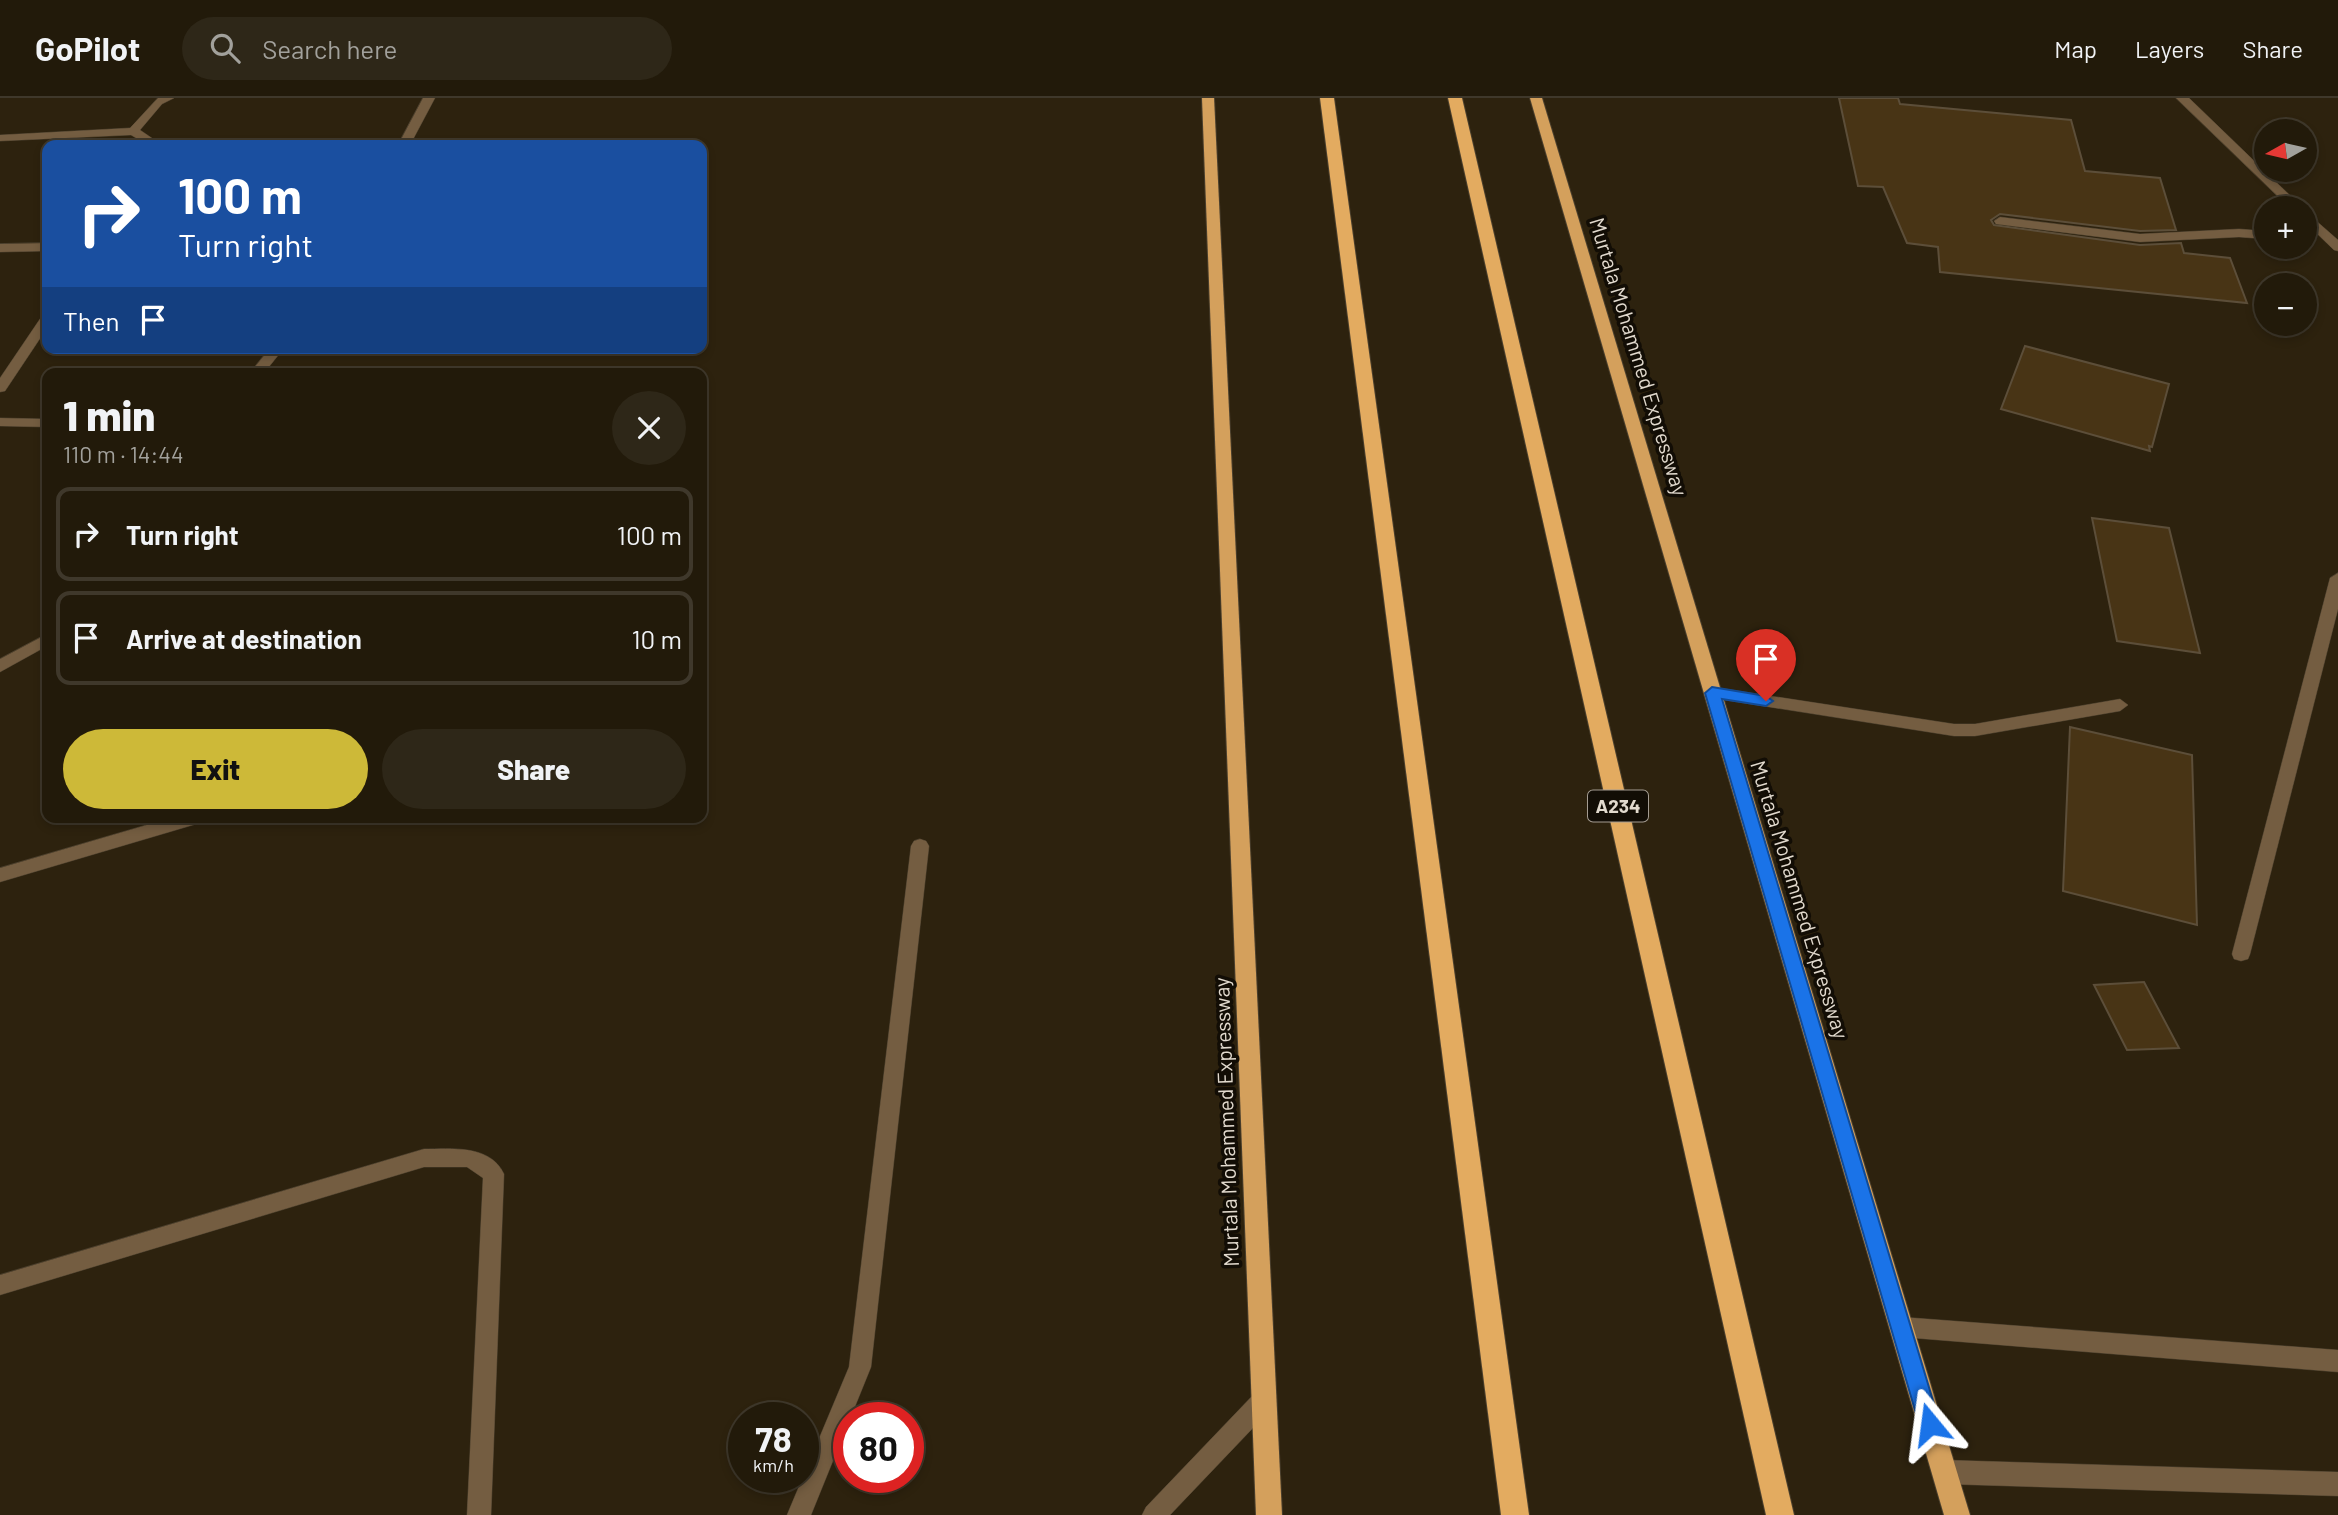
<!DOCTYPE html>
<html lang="en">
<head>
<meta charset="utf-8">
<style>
  body { margin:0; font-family:Barlow,sans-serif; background:#2e2718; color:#f1f3f6; height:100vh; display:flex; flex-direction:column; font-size:26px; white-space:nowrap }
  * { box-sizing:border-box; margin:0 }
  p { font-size:23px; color:#a2a19c }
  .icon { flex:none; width:38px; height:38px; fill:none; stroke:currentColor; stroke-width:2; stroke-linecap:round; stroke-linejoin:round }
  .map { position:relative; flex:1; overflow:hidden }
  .sheet { position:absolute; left:42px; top:270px; width:665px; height:455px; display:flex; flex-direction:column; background:#221a0a; border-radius:14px; box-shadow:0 4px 10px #0003,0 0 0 2px #3f382b }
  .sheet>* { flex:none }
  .banner { position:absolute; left:42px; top:42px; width:665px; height:214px; border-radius:14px; box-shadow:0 4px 10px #0003,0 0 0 2px #3f382b; background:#1a4fa0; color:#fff; overflow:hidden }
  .needle { width:46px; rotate:262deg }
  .tools { position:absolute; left:2254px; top:21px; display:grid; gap:14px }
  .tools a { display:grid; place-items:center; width:63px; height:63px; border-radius:50%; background:#221a0a; box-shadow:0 4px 10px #0003,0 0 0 2px #3f382b; font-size:35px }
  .speed { position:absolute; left:728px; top:1304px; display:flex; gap:14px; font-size:35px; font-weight:700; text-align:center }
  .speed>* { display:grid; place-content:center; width:91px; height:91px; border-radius:50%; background:#221a0a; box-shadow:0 4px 10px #0003,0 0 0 2px #3f382b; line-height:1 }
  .speed small { font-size:18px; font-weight:400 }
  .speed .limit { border:10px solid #d22; background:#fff; color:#111 }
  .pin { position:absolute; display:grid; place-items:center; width:60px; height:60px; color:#fff; margin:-72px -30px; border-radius:50% 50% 50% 0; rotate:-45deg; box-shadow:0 0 7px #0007 }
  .pin .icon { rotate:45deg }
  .me { position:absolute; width:77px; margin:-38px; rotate:344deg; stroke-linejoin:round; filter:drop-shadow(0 0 5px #0008) }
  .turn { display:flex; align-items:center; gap:24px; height:147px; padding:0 21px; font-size:32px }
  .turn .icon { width:91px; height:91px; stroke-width:2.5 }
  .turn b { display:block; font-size:49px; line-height:60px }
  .then { display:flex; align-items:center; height:66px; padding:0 21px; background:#0003; gap:14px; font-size:26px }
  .round { display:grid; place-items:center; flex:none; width:74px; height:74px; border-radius:37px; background:#2e2718 }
  .head { display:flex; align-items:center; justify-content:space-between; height:119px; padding:0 21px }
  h1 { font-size:42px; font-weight:800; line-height:52px }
  .primary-button { display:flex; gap:14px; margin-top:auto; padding:14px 21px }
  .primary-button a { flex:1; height:80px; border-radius:42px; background:#cdb938; color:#111; font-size:28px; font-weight:800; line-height:80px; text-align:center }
  .primary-button a+a { background:#2e2718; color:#f1f3f6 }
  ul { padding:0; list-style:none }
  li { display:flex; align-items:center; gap:21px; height:94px; margin:0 14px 10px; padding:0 7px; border:4px solid #3f382b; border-radius:14px }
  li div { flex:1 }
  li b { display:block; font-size:26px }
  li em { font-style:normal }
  header { display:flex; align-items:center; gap:42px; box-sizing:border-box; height:98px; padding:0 35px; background:#221a0a; border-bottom:2px solid #3f382b }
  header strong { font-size:33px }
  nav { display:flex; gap:38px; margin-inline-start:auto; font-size:24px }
  .search { width:490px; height:63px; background:#2e2718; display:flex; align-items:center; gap:18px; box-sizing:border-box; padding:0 24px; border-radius:38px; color:#a2a19c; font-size:26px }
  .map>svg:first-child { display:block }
  .building { fill:#483415; stroke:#5c4e39; stroke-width:2 }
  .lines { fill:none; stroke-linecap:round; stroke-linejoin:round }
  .service-casing { stroke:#4a3f2d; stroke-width:1 }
  .minor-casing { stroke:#4a3f2d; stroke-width:1 }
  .trunk-casing { stroke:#4a3f2d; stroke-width:2 }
  .motorway-casing { stroke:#4a3f2d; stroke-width:2 }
  .service { fill:#745d41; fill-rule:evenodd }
  .minor { fill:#745d41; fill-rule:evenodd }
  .trunk { fill:#d4a05c; fill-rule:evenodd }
  .motorway { fill:#e3ab60; fill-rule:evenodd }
  .route { fill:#1a73e8; stroke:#114b97; stroke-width:2 }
  .labels { text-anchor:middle; stroke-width:7; stroke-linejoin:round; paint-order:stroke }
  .shield { fill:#120d05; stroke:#a49c92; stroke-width:2 }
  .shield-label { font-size:19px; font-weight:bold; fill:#e2dace }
  .street-label { font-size:21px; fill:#e2dace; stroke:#120d05 }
</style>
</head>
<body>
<header>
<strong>GoPilot</strong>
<div class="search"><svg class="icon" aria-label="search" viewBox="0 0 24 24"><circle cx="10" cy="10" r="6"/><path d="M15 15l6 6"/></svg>Search here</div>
<nav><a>Map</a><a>Layers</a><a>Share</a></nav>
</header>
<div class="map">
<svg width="2338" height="1417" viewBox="0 0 2338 1417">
  <rect width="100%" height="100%" fill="#2d220e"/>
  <g class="building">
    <path d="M 1839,0 L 1898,0 L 1900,6 L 2071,22 L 2085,73 L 2160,80 L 2176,132 L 2140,133 L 2000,116 L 1991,122 L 1994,127 L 2140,147 L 2181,145 L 2184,155 L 2230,160 L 2247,205 L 1940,174 L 1938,149 L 1907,145 L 1883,89 L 1858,88 Z"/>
    <path d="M 2025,248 L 2169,286 L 2152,349 L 2149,348 L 2150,353 L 2001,311 Z"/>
    <path d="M 2092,420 L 2169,430 L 2200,555 L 2117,543 Z"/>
    <path d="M 2070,629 L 2192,657 L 2197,827 L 2063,793 Z"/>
    <path d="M 2144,884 L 2179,950 L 2127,952 L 2094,887 Z"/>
  </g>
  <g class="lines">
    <g class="service-casing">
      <g id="service">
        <path d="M 1712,589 L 1954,626 L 1975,626 L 2120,601 L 2128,607 L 2120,613 L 1975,638 L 1954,638 L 1706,599 L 1704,595 Z"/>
        <path d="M 920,741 L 926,743 L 929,748 L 871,1269 L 811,1417 L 787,1417 L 849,1269 L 911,748 L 914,743 Z"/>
        <path d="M 424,1051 C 451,1051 490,1046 504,1076 L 491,1417 L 467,1417 L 483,1080 L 467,1069 L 424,1069 L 0,1197 L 0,1177 Z"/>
      </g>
    </g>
    <g class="minor-casing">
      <g id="minor">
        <path d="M 158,0 L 174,0 L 162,6 L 140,32 L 162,47 L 148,47 L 131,37 L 0,43 L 0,37 L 130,30 Z"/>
        <path d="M 423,0 L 435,0 L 410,47 L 398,47 Z"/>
        <path d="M 2176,0 L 2189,0 L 2303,110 L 2290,110 Z"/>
        <path d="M 2305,113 L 2338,142 L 2338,153 L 2334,152 L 2305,124 Z"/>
        <path d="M 2000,119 L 2140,136 L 2239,131 L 2266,133 L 2266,141 L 2239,139 L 2140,144 L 1996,126 L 1994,123 Z"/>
        <path d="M 47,145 L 47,153 L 0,154 L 0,146 Z"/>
        <path d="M 47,217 L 47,230 L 5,293 L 0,294 L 0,280 L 42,218 Z"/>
        <path d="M 270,250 L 284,250 L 264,275 L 250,275 Z"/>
        <path d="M 0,320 L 47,321 L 47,329 L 0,328 Z"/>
        <path d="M 2338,475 L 2338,511 L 2250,856 L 2248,861 L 2241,863 L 2234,861 L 2232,856 L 2330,480 Z"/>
        <path d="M 47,536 L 47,548 L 0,574 L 0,561 Z"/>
        <path d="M 174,719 L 206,719 L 203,724 L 0,784 L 0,770 Z"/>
        <path d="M 1901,1219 L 2338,1252 L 2338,1274 L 1901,1239 L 1893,1236 L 1890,1229 L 1893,1222 Z"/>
        <path d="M 1264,1291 L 1272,1294 L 1275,1302 L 1272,1310 L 1170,1417 L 1142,1417 L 1146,1409 L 1256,1294 Z"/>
        <path d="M 1944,1362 L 2338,1374 L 2338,1398 L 1944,1386 L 1936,1382 L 1932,1374 L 1936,1366 Z"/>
      </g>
    </g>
    <g class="trunk-casing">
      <g id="trunk">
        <path d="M 1202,0 L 1214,0 L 1282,1417 L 1256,1417 Z"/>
        <path d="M 1530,0 L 1542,0 L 1970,1417 L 1944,1417 Z"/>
      </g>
    </g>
    <g class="motorway-casing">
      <g id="motorway">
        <path d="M 1320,0 L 1334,0 L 1529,1417 L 1501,1417 Z"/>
        <path d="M 1448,0 L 1462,0 L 1794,1417 L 1766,1417 Z"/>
      </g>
    </g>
    <use href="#service" class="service"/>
    <use href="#minor" class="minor"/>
    <use href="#trunk" class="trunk"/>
    <use href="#motorway" class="motorway"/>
  </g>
  <path class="route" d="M 1712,589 L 1766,598 L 1773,603 L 1766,608 L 1722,601 L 1940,1326 L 1937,1333 L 1930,1336 L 1922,1333 L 1919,1326 L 1705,595 Z"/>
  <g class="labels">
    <rect class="shield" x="1588" y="692.5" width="60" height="31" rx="5"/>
    <g class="shield-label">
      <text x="1618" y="715">A234</text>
    </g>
    <g class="street-label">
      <text transform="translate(1638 259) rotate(73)" y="7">Murtala Mohammed Expressway</text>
      <text transform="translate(1799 802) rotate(73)" y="7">Murtala Mohammed Expressway</text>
      <text transform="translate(1227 1024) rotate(-92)" y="7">Murtala Mohammed Expressway</text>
    </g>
  </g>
</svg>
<div class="tools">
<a><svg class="needle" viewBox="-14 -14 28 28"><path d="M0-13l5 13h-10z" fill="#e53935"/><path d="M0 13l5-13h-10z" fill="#a2a19c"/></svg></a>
<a>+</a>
<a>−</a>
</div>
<div class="speed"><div>78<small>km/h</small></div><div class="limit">80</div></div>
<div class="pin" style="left:1766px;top:603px;background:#d93025"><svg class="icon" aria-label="arrive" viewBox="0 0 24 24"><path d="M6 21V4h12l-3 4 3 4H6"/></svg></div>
<svg class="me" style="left:1930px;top:1326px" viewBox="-20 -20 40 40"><path d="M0-17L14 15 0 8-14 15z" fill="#1a73e8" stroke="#fff" stroke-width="4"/></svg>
<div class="banner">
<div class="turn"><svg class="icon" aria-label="right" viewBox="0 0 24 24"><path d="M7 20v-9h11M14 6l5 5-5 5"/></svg><div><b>100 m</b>Turn right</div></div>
<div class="then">Then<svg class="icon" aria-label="arrive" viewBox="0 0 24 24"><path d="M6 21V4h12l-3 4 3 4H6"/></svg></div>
</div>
<section class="sheet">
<div class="head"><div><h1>1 min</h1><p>110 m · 14:44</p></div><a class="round"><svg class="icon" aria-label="close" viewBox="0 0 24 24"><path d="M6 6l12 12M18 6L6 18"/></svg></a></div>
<ul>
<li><svg class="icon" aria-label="right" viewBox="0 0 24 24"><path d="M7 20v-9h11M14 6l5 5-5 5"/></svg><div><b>Turn right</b></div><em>100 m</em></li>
<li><svg class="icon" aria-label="arrive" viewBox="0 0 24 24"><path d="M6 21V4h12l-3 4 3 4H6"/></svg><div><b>Arrive at destination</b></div><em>10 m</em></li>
</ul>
<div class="primary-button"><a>Exit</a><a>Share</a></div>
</section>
</div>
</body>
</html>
